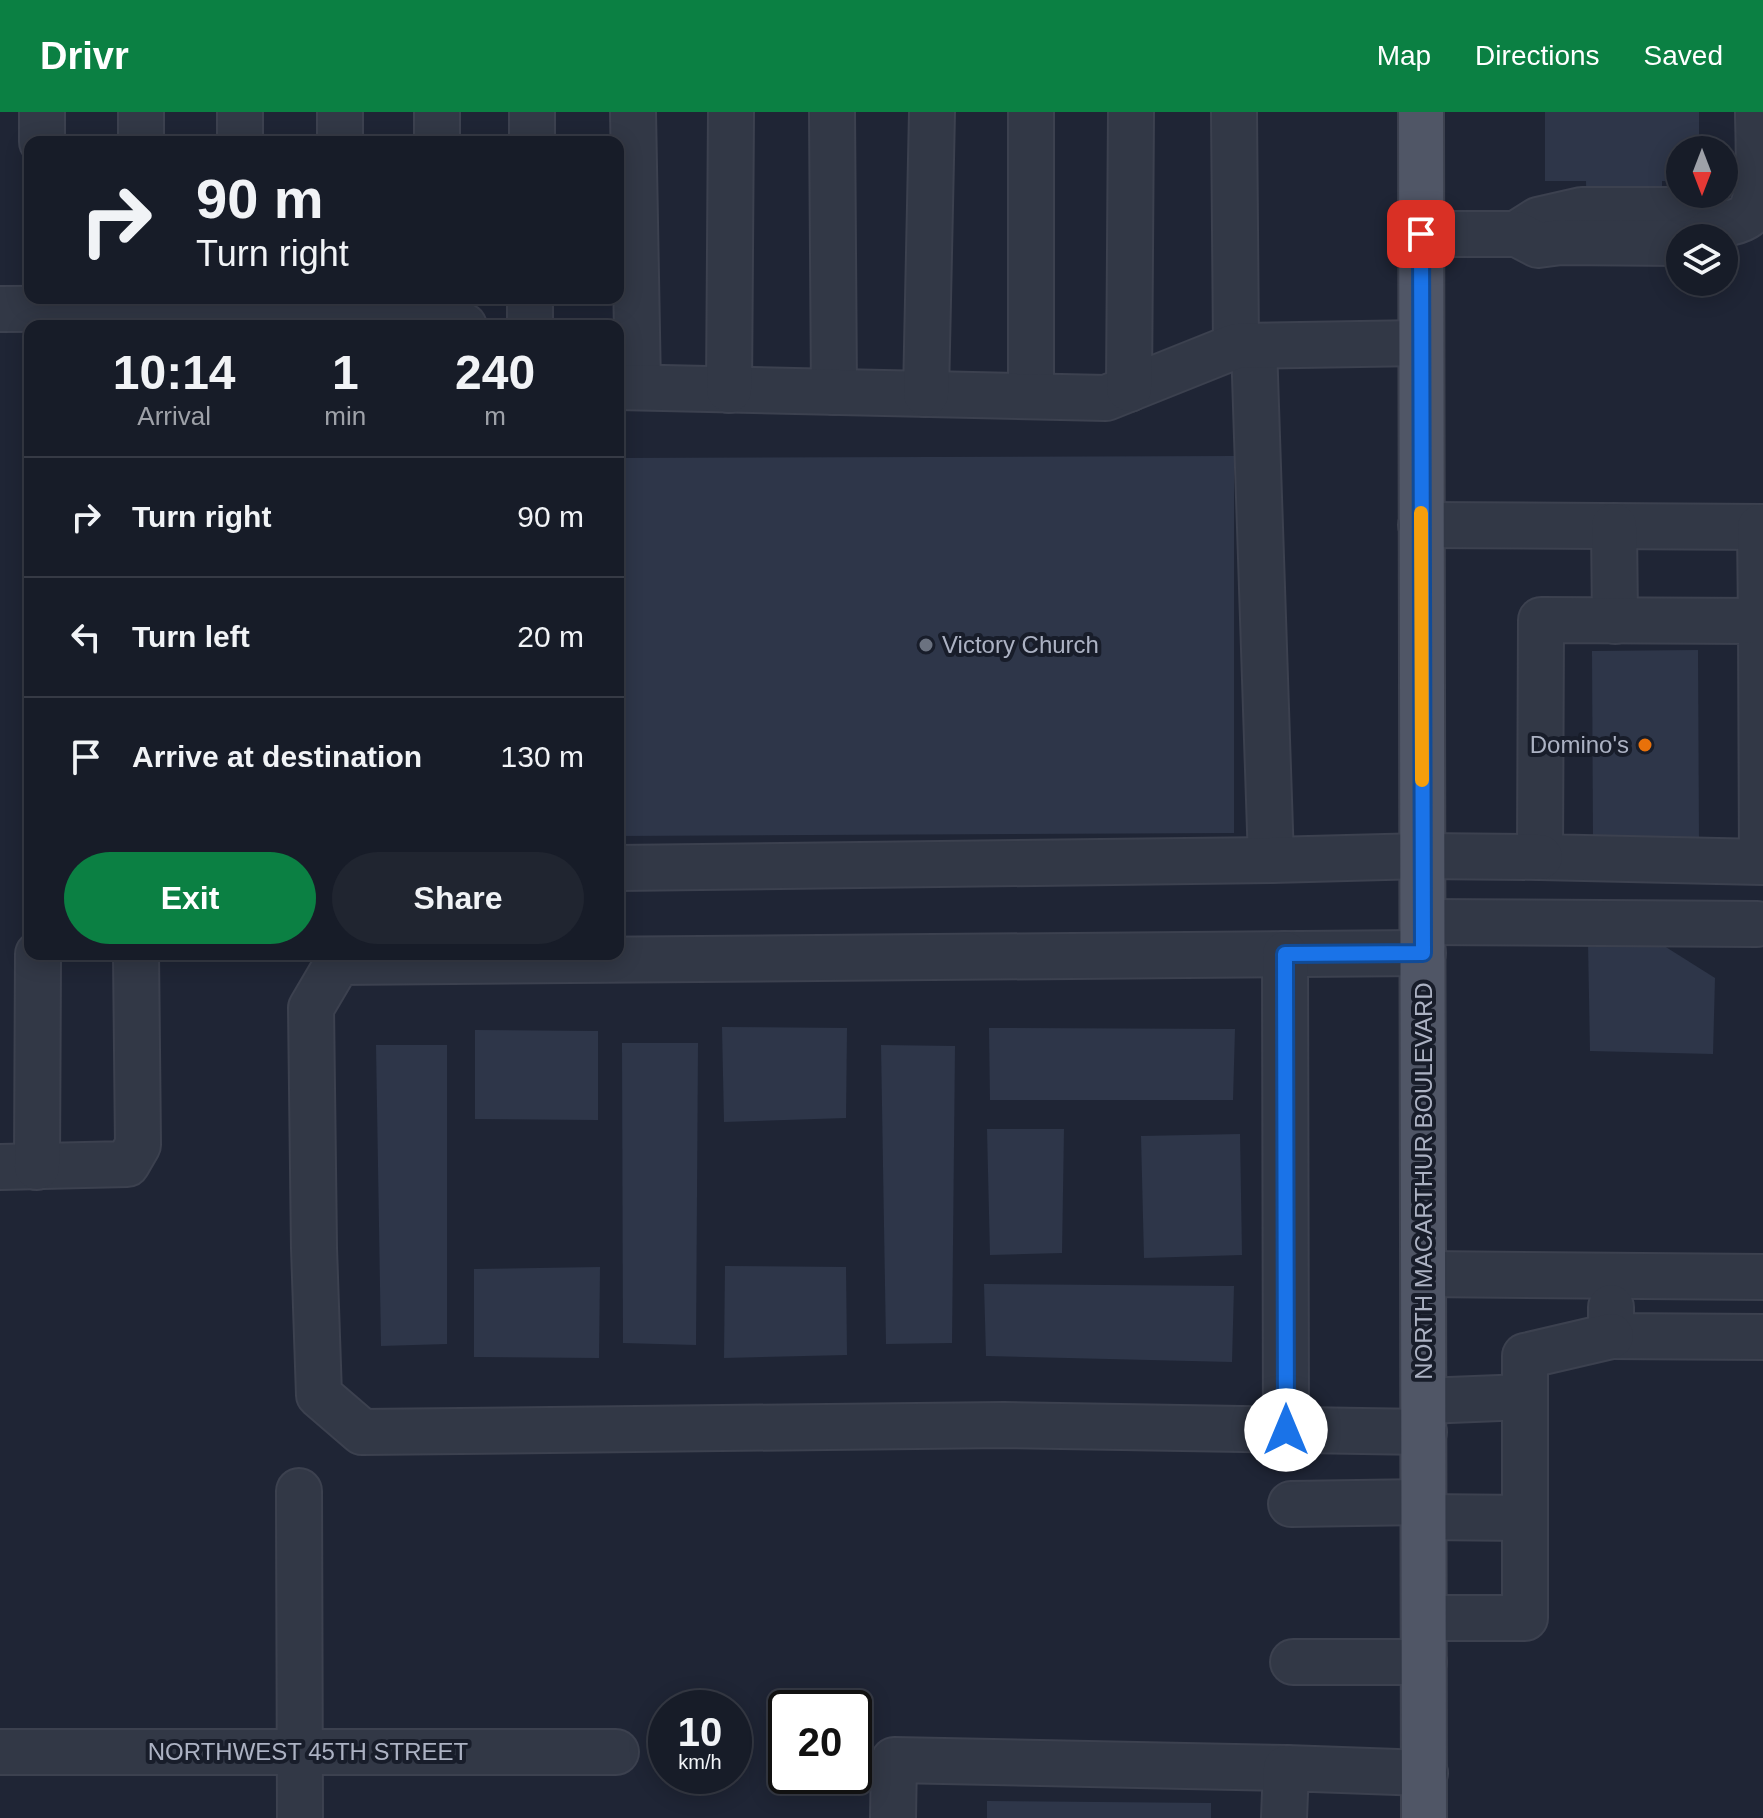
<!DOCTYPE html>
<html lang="en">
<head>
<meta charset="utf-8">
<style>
  body { margin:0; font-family:Helvetica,sans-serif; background:#202530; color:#f1f3f6; height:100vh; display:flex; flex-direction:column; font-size:30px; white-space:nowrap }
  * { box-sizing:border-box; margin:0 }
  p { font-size:26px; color:#9ea1a8 }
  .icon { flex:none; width:44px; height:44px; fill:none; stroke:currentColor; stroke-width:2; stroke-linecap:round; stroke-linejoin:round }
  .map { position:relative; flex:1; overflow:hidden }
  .details { position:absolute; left:24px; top:208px; width:600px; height:640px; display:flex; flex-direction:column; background:#171c28; border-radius:16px; box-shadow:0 4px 20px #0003,0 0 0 2px #363a45 }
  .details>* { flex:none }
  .guide { position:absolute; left:24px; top:24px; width:600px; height:168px; border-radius:16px; box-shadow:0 4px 20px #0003,0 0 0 2px #363a45; background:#171c28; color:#f1f3f6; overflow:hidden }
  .needle { width:52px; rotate:180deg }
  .buttons { position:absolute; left:1666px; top:24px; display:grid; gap:16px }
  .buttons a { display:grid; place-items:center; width:72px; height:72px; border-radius:50%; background:#171c28; box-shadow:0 4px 20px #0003,0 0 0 2px #363a45; font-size:40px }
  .speed { position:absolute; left:648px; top:1578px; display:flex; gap:16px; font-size:40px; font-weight:700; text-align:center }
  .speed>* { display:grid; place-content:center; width:104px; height:104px; border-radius:50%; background:#171c28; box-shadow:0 4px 20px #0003,0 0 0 2px #363a45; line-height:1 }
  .speed small { font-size:20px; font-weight:400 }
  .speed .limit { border:4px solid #111; border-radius:12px; background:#fff; color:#111 }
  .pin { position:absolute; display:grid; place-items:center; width:68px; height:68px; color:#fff; margin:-34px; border-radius:16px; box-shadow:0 4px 12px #0006 }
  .me { position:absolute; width:88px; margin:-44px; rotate:0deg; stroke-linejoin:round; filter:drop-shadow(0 0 6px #0008) }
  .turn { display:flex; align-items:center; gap:28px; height:168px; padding:0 40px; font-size:36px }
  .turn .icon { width:104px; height:104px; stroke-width:2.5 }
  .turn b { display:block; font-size:56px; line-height:68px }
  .eta { display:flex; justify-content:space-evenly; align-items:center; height:136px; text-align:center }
  .eta b { font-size:48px; font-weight:700; line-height:56px }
  .button { display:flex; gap:16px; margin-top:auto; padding:16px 40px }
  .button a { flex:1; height:92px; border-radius:48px; background:#0b8043; color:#fff; font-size:32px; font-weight:700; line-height:92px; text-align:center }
  .button a+a { background:#202530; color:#f1f3f6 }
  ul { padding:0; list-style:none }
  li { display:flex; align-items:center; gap:24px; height:120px; padding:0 40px; border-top:2px solid #363a45 }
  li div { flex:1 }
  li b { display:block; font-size:30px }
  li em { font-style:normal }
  header { display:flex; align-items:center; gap:48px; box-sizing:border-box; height:112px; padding:0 40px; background:#0b8043; color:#fff }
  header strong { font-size:38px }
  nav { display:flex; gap:44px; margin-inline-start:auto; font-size:28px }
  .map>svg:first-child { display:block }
  .building { fill:#2e3649 }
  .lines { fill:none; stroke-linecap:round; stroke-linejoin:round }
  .minor-casing { stroke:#3c414f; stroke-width:48 }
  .major-casing { stroke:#3c414f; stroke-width:48 }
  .minor { stroke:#323846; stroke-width:44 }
  .major { stroke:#505666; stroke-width:44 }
  .route-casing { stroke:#114b97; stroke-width:20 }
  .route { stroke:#1a73e8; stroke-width:14 }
  .slow { stroke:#f59e0b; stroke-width:14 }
  .worship-dot { fill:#6b7280; stroke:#181d2a; stroke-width:3 }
  .food-dot { fill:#e8710a; stroke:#181d2a; stroke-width:3 }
  .labels { text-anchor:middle; stroke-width:8; stroke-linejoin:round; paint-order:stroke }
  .poi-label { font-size:24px; fill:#acb2c3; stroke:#181d2a; text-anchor:start }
  .street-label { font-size:24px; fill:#acb2c3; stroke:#181d2a }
</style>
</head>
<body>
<header>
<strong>Drivr</strong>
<nav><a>Map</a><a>Directions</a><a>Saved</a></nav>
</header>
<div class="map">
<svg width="1763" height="1706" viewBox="0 0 1763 1706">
  <rect width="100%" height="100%" fill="#1f2535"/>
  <g class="building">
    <path d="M 1545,0 L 1699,0 L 1699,38 L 1680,38 L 1680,69 L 1662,69 L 1662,117 L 1587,117 L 1586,69 L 1545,69 Z"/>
    <path d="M 1234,344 L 1234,721 L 618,724 L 618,346 Z"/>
    <path d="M 1698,538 L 1699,728 L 1593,729 L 1592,539 Z"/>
    <path d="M 1588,830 L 1661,832 L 1715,866 L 1713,942 L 1590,939 Z"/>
    <path d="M 722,915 L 847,916 L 846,1006 L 724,1010 Z"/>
    <path d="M 989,916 L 1235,917 L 1233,988 L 990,988 Z"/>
    <path d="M 475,918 L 598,919 L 598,1008 L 475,1007 Z"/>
    <path d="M 622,931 L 698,931 L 696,1233 L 623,1231 Z"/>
    <path d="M 376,933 L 447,933 L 447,1232 L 381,1234 Z"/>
    <path d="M 881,933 L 955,934 L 952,1231 L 886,1232 Z"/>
    <path d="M 987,1017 L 1064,1017 L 1062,1141 L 990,1143 Z"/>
    <path d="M 1240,1022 L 1242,1143 L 1144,1146 L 1141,1024 Z"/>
    <path d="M 725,1154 L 846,1155 L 847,1243 L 724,1246 Z"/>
    <path d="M 600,1155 L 599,1246 L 474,1245 L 474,1157 Z"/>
    <path d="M 984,1172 L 1234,1174 L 1232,1250 L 986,1244 Z"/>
    <path d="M 987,1689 L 1211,1691 L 1211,1706 L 987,1706 Z"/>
  </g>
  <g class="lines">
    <g class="minor-casing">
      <g id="minor">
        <path d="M 42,0 L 42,30"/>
        <path d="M 141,0 L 141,30"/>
        <path d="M 240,0 L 240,30"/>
        <path d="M 340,0 L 340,30"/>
        <path d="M 633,0 L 638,275"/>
        <path d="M 832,0 L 834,280"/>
        <path d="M 1031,0 L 1031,284"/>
        <path d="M 1234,0 L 1236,234"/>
        <path d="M 437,30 L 437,0"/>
        <path d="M 532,30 L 532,0"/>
        <path d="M 1519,120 L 1538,108 L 1582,98 L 1695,98 L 1720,113"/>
        <path d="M 1421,122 L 1517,122 L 1538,133 L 1561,130 L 1680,131"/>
        <path d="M 1702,126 C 1707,122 1712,118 1718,115 C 1727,110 1738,111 1747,104 C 1763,90 1758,23 1758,0"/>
        <path d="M 0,197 L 216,196 L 435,206 L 464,214"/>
        <path d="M 530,214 L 530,186"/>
        <path d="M 1254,234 L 1271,748"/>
        <path d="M 618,275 L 1106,286 L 1236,234 L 1421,231"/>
        <path d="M 1129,277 L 1131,0"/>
        <path d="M 729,278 L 731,0"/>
        <path d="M 926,282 L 932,0"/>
        <path d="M 1421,413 L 1763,415"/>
        <path d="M 1614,414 L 1615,509"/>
        <path d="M 1760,415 L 1761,509 L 1541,508 L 1540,745 L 1762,750 L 1761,509"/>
        <path d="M 618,756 L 1271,748 L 1423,744 L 1540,745"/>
        <path d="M 1423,810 L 1757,812"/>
        <path d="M 1423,841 L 338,850 L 311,896 L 314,1136 L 319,1283 L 362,1320 L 1004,1313 L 1424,1320"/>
        <path d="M 1285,842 L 1286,1318"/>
        <path d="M 0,1055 L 127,1052 L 138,1033 L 136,842"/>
        <path d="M 37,1055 L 38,842"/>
        <path d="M 1424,1162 L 1763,1165"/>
        <path d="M 1611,1195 L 1611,1224 L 1763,1225"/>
        <path d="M 1424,1289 L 1525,1285"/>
        <path d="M 299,1379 L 300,1706"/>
        <path d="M 1291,1392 L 1424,1390"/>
        <path d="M 1424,1405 L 1525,1406"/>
        <path d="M 1424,1506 L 1525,1506 L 1525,1244 L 1611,1224"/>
        <path d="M 1293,1550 L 1424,1550"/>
        <path d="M 0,1640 L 616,1640"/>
        <path d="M 893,1706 L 894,1648 L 1286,1656"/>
        <path d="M 1284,1706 L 1286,1656 L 1425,1661"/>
      </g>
    </g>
    <g class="major-casing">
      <path id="major" d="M 1421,0 L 1424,1706"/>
    </g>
    <use href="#minor" class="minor"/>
    <use href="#major" class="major"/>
  </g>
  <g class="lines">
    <g class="route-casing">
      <path id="route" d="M 1286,1318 L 1285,842 L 1423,841 L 1421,122"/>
    </g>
    <use href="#route" class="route"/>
    <path class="slow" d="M 1421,401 L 1422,668"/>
  </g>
  <circle class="worship-dot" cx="926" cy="533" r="8"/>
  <circle class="food-dot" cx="1645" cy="633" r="8"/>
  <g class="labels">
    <g class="poi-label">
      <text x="942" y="541">Victory Church</text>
      <text x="1629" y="641" text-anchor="end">Domino's</text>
    </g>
    <g class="street-label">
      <text transform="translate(1424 1069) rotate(-90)" y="8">NORTH MACARTHUR BOULEVARD</text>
      <text x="308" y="1648">NORTHWEST 45TH STREET</text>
    </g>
  </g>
</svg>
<div class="buttons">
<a><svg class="needle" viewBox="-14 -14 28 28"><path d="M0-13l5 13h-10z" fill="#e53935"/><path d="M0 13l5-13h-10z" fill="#9ea1a8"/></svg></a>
<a><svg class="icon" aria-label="layers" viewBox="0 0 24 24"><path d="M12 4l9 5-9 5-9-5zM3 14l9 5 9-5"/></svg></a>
</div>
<div class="speed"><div>10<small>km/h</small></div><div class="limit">20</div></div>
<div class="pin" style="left:1421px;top:122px;background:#d93025"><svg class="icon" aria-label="arrive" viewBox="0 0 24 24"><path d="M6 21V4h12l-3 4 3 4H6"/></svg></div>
<svg class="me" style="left:1286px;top:1318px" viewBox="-20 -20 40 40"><circle r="19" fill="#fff"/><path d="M0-13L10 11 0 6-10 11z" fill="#1a73e8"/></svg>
<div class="guide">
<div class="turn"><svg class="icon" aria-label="right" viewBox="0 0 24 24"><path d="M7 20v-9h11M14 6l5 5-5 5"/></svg><div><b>90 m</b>Turn right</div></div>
</div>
<section class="details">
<div class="eta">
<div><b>10:14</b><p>Arrival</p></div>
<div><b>1</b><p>min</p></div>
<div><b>240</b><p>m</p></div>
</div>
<ul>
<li><svg class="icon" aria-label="right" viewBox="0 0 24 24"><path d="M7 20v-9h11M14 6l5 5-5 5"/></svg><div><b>Turn right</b></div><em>90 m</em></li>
<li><svg class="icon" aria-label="left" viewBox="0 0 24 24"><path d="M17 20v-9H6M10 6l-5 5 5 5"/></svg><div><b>Turn left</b></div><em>20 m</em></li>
<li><svg class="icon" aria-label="arrive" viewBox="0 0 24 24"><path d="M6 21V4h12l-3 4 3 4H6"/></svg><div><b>Arrive at destination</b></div><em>130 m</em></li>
</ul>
<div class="button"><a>Exit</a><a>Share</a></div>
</section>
</div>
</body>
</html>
